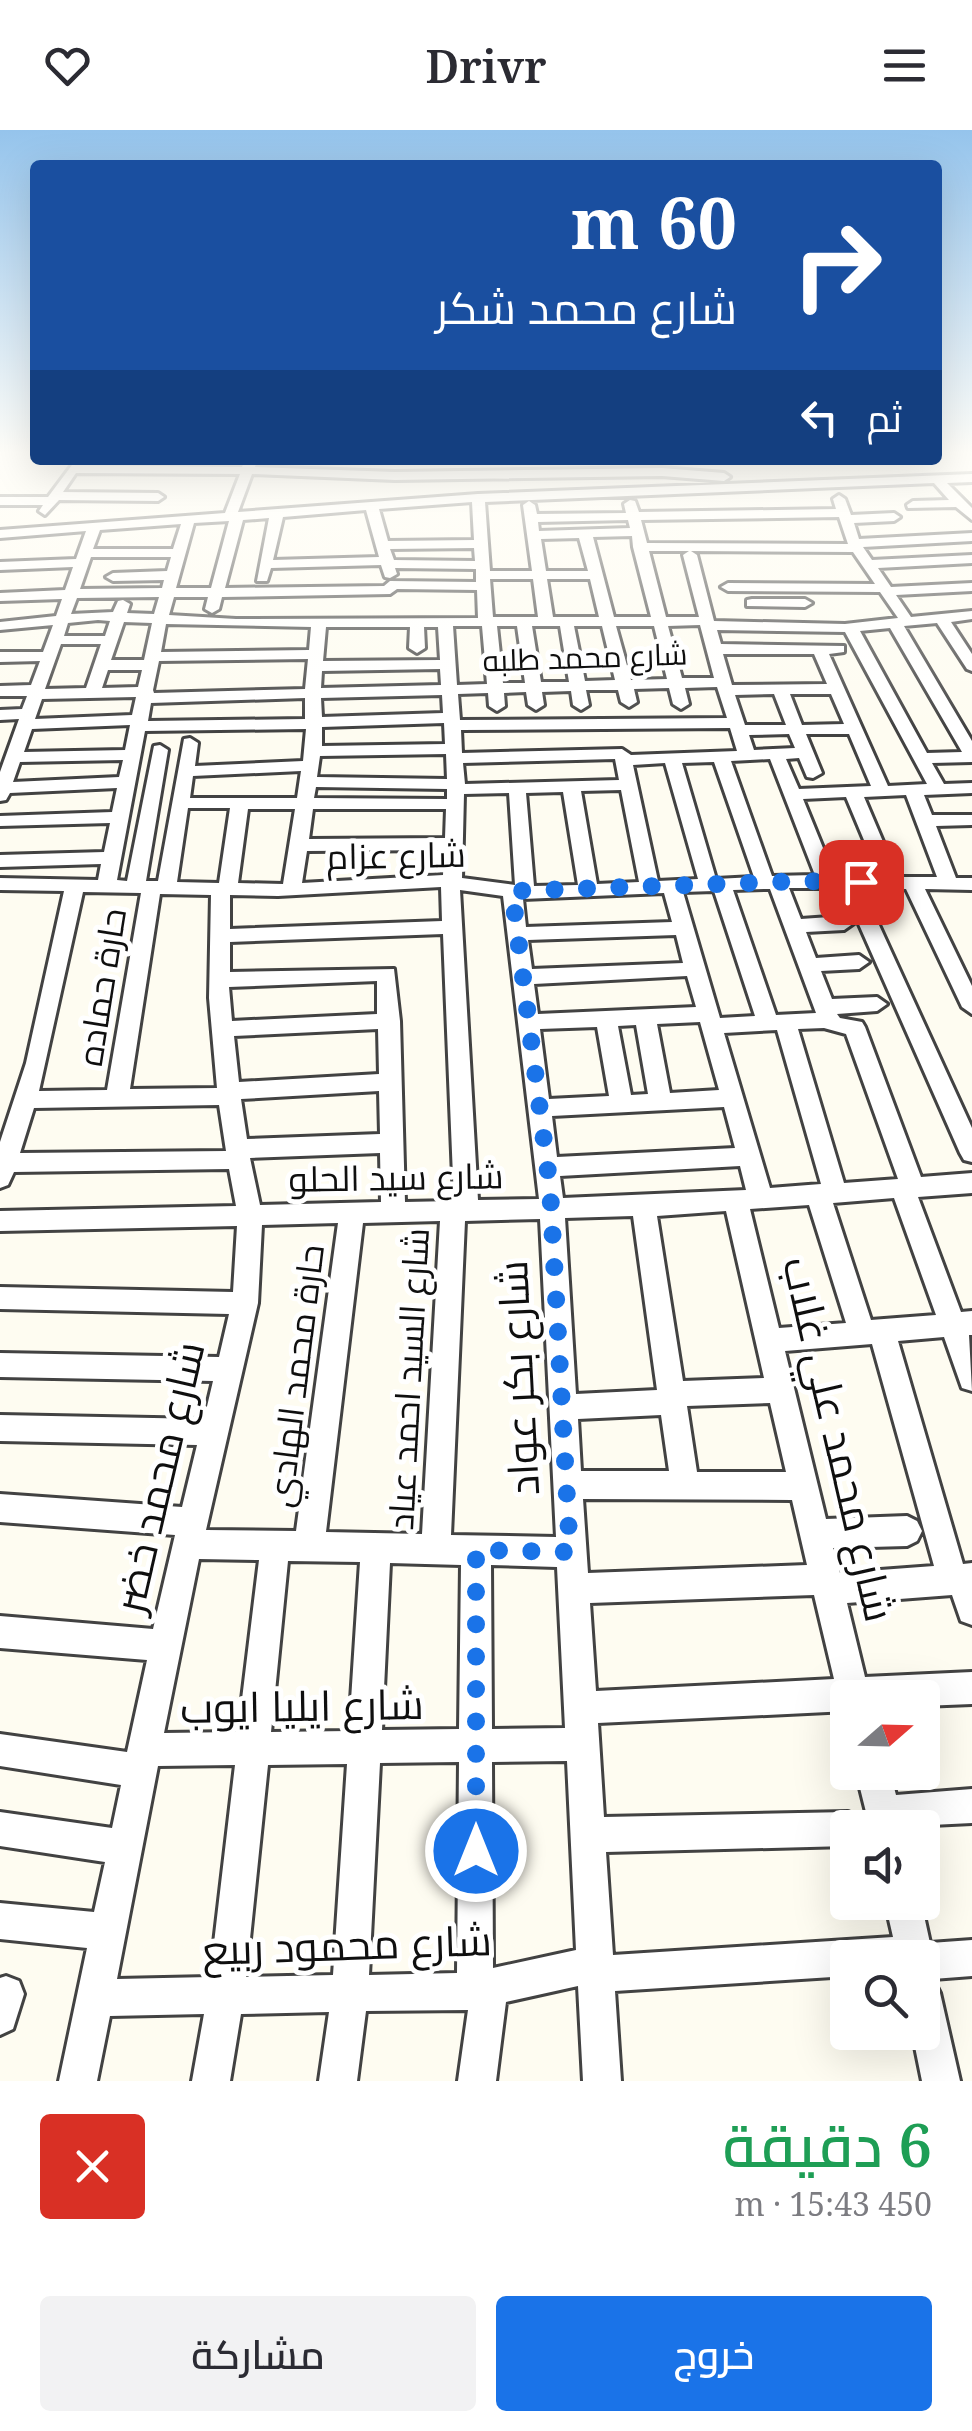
<!DOCTYPE html>
<html lang="ar">
<head>
<meta charset="utf-8">
<style>
  body { margin:0; font-family:"Noto Serif",Cairo,serif; background:#f2f2f3; color:#2b2b33; direction:rtl; height:100vh; display:flex; flex-direction:column; font-size:38px; white-space:nowrap }
  * { box-sizing:border-box; margin:0 }
  p { font-size:32px; color:#7c7c81 }
  .icon { flex:none; width:55px; height:55px; fill:none; stroke:currentColor; stroke-width:2; stroke-linecap:round; stroke-linejoin:round }
  .map { position:relative; height:1951px; overflow:hidden; direction:ltr }
  .details { display:flex; flex-direction:column; background:#fff; flex:1 }
  .details>* { flex:none }
  .guide { position:absolute; left:30px; top:30px; width:912px; height:305px; border-radius:10px; box-shadow:0 10px 40px #0002; direction:rtl; background:#1a4fa0; color:#fff; overflow:hidden }
  .needle { width:65px; rotate:70deg }
  .tools { position:absolute; left:830px; top:1550px; display:grid; gap:20px }
  .tools a { display:grid; place-items:center; width:110px; height:110px; border-radius:10px; background:#fff; box-shadow:0 10px 40px #0002; font-size:50px }
  .pin { position:absolute; display:grid; place-items:center; width:85px; height:85px; color:#fff; margin:-42px; border-radius:20px; box-shadow:0 5px 15px #0006 }
  .me { position:absolute; width:110px; margin:-55px; rotate:0deg; stroke-linejoin:round; filter:drop-shadow(0 0 8px #0008) }
  .turn { display:flex; align-items:center; gap:35px; height:210px; padding:0 40px; font-size:45px }
  .turn .icon { width:130px; height:130px; stroke-width:2.5 }
  .turn b { display:block; font-size:70px; line-height:85px }
  .then { display:flex; align-items:center; height:95px; padding:0 40px; background:#0003; gap:20px; font-size:38px }
  .round { display:grid; place-items:center; flex:none; width:105px; height:105px; border-radius:10px; background:#f2f2f3 }
  .summary { display:flex; align-items:center; justify-content:space-between; height:170px; padding:0 40px }
  h1 { font-size:60px; font-weight:600; line-height:75px; color:#1e9e55 }
  .action { display:flex; gap:20px; margin-top:auto; padding:20px 40px }
  .action a { flex:1; height:115px; border-radius:10px; background:#1a73e8; color:#fff; font-size:40px; font-weight:600; line-height:115px; text-align:center }
  .action a+a { background:#f2f2f3; color:#2b2b33 }
  header { display:flex; justify-content:space-between; align-items:center; height:130px; padding:0 40px; background:#fff; font-size:45px; font-weight:600 }
  .map>svg:first-child { display:block }
  .lines { fill:none; stroke-linecap:round; stroke-linejoin:round }
  .minor-casing { stroke:#424242; stroke-width:6 }
  .minor { fill:#fff; fill-rule:evenodd }
  .route { stroke:#1a73e8; stroke-width:18; stroke-dasharray:0 32.4 }
  .labels { text-anchor:middle; stroke-width:10; stroke-linejoin:round; paint-order:stroke }
  .far-street-label { font-size:30px; fill:#0f0f0f; stroke:#fff }
  .street-label { font-size:35px; fill:#0f0f0f; stroke:#fff }
  .near-street-label { font-size:42px; fill:#0f0f0f; stroke:#fff }
</style>
</head>
<body>
<header><svg class="icon" aria-label="menu" viewBox="0 0 24 24"><path d="M4 6h16M4 12h16M4 18h16"/></svg>Drivr<svg class="icon" aria-label="heart" viewBox="0 0 24 24"><path d="M12 20l-8-8c-3-5 5-10 8-4 3-6 11-1 8 4z"/></svg></header>
<div class="map">
<svg width="972" height="1951" viewBox="0 0 972 1951">
  <rect width="100%" height="100%" fill="#fefcf1"/>
  <g class="lines">
    <g class="minor-casing">
      <g id="minor">
        <path d="M 245,330 L 257,330 L 255,337 L 395,342 L 662,338 L 724,343 L 730,347 L 724,351 L 662,346 L 395,350 L 252,344 L 238,382 L 478,364 L 972,344 L 972,352 L 947,353 L 972,378 L 972,390 L 956,377 L 908,378 L 907,375 L 913,371 L 949,370 L 934,353 L 485,372 L 490,441 L 532,441 L 523,375 L 529,371 L 535,375 L 537,384 L 626,383 L 624,374 L 630,370 L 635,371 L 639,382 L 836,379 L 833,369 L 839,365 L 845,369 L 851,385 L 894,383 L 900,387 L 894,391 L 854,393 L 859,409 L 972,403 L 972,411 L 863,417 L 872,430 L 972,425 L 972,433 L 878,438 L 891,457 L 972,453 L 972,461 L 896,465 L 911,487 L 972,481 L 972,489 L 951,492 L 972,524 L 972,541 L 967,539 L 937,493 L 904,496 L 972,611 L 972,632 L 932,633 L 944,654 L 972,653 L 972,663 L 924,665 L 932,685 L 972,685 L 972,695 L 936,696 L 956,748 L 972,748 L 972,760 L 925,759 L 972,856 L 972,884 L 962,877 L 906,759 L 862,758 L 972,998 L 972,1032 L 964,1030 L 960,1023 L 843,758 L 789,758 L 801,789 L 844,786 L 854,793 L 844,800 L 806,802 L 816,828 L 859,825 L 869,832 L 859,839 L 821,841 L 832,869 L 877,867 L 887,874 L 877,881 L 837,884 L 840,888 L 862,892 L 865,897 L 921,1047 L 972,1043 L 972,1063 L 918,1067 L 961,1182 L 972,1181 L 972,1205 L 969,1205 L 972,1261 L 962,1258 L 944,1207 L 898,1211 L 963,1434 L 972,1433 L 972,1495 L 961,1491 L 952,1465 L 847,1473 L 865,1547 L 972,1542 L 972,1574 L 922,1576 L 922,1568 L 848,1568 L 848,1581 L 598,1593 L 604,1687 L 848,1682 L 860,1687 L 864,1698 L 848,1698 L 848,1716 L 606,1722 L 613,1825 L 893,1807 L 885,1772 L 921,1772 L 930,1813 L 972,1810 L 972,1846 L 933,1849 L 940,1863 L 960,1951 L 922,1951 L 912,1902 L 922,1902 L 922,1828 L 848,1828 L 848,1846 L 615,1861 L 621,1951 L 583,1951 L 578,1856 L 506,1872 L 496,1951 L 458,1951 L 468,1880 L 366,1881 L 357,1951 L 319,1951 L 329,1882 L 241,1884 L 230,1951 L 192,1951 L 204,1884 L 110,1886 L 97,1951 L 59,1951 L 87,1818 L 0,1809 L 0,1773 L 94,1782 L 105,1732 L 0,1716 L 0,1682 L 112,1698 L 121,1655 L 0,1636 L 0,1604 L 127,1622 L 147,1530 L 0,1518 L 0,1486 L 153,1499 L 175,1405 L 0,1392 L 0,1364 L 182,1377 L 197,1315 L 0,1311 L 0,1285 L 204,1289 L 213,1251 L 0,1247 L 0,1223 L 219,1227 L 229,1184 L 0,1179 L 0,1157 L 233,1162 L 237,1096 L 0,1101 L 0,1081 L 236,1076 L 229,1039 L 14,1042 L 8,1055 L 0,1058 L 0,1012 L 26,933 L 64,761 L 0,760 L 0,748 L 98,750 L 101,734 L 0,737 L 0,725 L 104,722 L 110,693 L 0,696 L 0,686 L 112,682 L 117,658 L 10,663 L 6,670 L 0,671 L 0,642 L 19,589 L 0,590 L 0,580 L 22,579 L 27,566 L 0,566 L 0,556 L 31,555 L 40,531 L 0,532 L 0,522 L 43,522 L 53,495 L 0,500 L 0,492 L 56,486 L 62,469 L 0,471 L 0,463 L 65,460 L 73,437 L 0,440 L 0,432 L 76,429 L 86,401 L 0,408 L 0,400 L 225,383 L 240,344 L 76,343 L 63,362 L 158,363 L 164,367 L 158,371 L 59,370 L 45,385 L 39,381 L 43,375 L 0,375 L 0,367 L 48,367 L 72,335 L 242,337 ZM 472,372 L 474,410 L 388,411 L 379,379 ZM 366,380 L 379,427 L 273,430 L 283,387 ZM 839,387 L 848,414 L 647,413 L 641,390 ZM 269,388 L 257,451 L 267,451 L 271,438 L 381,435 L 385,447 L 390,448 L 397,444 L 395,438 L 476,439 L 476,452 L 390,451 L 384,456 L 225,458 L 243,390 ZM 628,390 L 630,398 L 539,401 L 538,392 ZM 229,391 L 211,458 L 176,458 L 194,393 ZM 181,394 L 173,419 L 93,419 L 100,400 ZM 632,406 L 633,417 L 651,487 L 614,487 L 593,407 ZM 579,408 L 588,441 L 546,441 L 541,409 ZM 474,418 L 475,431 L 394,430 L 390,419 ZM 649,421 L 689,421 L 683,425 L 699,487 L 666,487 ZM 691,421 L 853,422 L 875,454 L 728,453 L 721,457 L 728,461 L 880,462 L 898,488 L 845,494 L 714,491 L 697,425 ZM 91,427 L 171,427 L 167,441 L 113,443 L 106,447 L 113,451 L 164,450 L 162,458 L 80,459 ZM 490,449 L 533,449 L 538,487 L 493,487 ZM 547,449 L 590,449 L 599,487 L 553,487 ZM 397,459 L 477,460 L 478,488 L 236,489 L 169,485 L 174,467 L 208,467 L 205,479 L 212,483 L 219,479 L 222,467 L 390,464 ZM 159,467 L 154,484 L 127,483 L 130,474 L 123,470 L 118,471 L 113,482 L 71,484 L 77,468 ZM 98,490 L 110,491 L 105,506 L 64,506 L 68,493 ZM 124,492 L 152,493 L 144,530 L 111,530 ZM 166,494 L 311,497 L 309,520 L 161,522 ZM 700,495 L 714,548 L 682,548 L 668,496 ZM 453,496 L 482,496 L 487,554 L 457,555 ZM 497,496 L 517,496 L 525,553 L 503,553 ZM 532,496 L 560,496 L 569,552 L 541,552 ZM 574,496 L 602,496 L 615,550 L 585,551 ZM 616,496 L 654,496 L 667,549 L 631,550 ZM 326,497 L 410,497 L 409,518 L 417,523 L 425,518 L 424,497 L 438,497 L 440,530 L 323,531 ZM 890,498 L 962,622 L 927,623 L 860,501 ZM 717,500 L 845,502 L 927,654 L 888,656 L 829,524 L 844,522 L 844,516 L 721,514 ZM 61,514 L 101,514 L 86,558 L 45,559 ZM 723,524 L 814,524 L 827,554 L 732,555 ZM 308,529 L 305,559 L 154,563 L 153,560 L 159,531 ZM 440,539 L 441,555 L 321,558 L 322,541 ZM 108,540 L 142,540 L 138,557 L 102,558 ZM 717,557 L 727,588 L 460,590 L 458,564 L 488,563 L 489,576 L 497,581 L 505,576 L 504,563 L 526,562 L 528,575 L 536,580 L 544,575 L 542,562 L 571,561 L 573,575 L 581,580 L 589,575 L 586,560 L 618,560 L 621,572 L 629,577 L 637,572 L 634,559 L 669,558 L 673,574 L 681,579 L 689,574 L 685,558 ZM 774,564 L 786,595 L 745,595 L 735,565 ZM 790,564 L 831,564 L 844,594 L 802,595 ZM 442,565 L 443,583 L 322,587 L 321,568 ZM 136,567 L 132,585 L 35,589 L 42,569 ZM 305,568 L 305,589 L 148,591 L 151,573 ZM 444,593 L 445,614 L 322,616 L 322,597 ZM 130,595 L 125,620 L 24,622 L 32,599 ZM 730,598 L 737,621 L 631,625 L 622,619 L 462,623 L 461,600 ZM 306,599 L 303,631 L 195,636 L 198,613 L 190,608 L 184,609 L 158,751 L 146,751 L 168,620 L 160,615 L 154,616 L 127,751 L 117,750 L 145,601 ZM 789,604 L 795,618 L 754,620 L 749,605 ZM 806,604 L 849,604 L 871,656 L 799,659 L 786,629 L 799,628 L 807,647 L 813,648 L 822,643 ZM 446,624 L 447,649 L 317,647 L 320,626 ZM 615,629 L 619,650 L 465,654 L 463,633 ZM 770,629 L 815,745 L 772,746 L 731,631 ZM 123,630 L 119,647 L 13,652 L 20,632 ZM 714,632 L 754,747 L 716,749 L 682,633 ZM 665,633 L 698,749 L 658,751 L 633,635 ZM 301,641 L 297,668 L 190,668 L 193,646 ZM 316,657 L 447,659 L 447,669 L 314,668 ZM 621,660 L 639,752 L 597,754 L 581,661 ZM 563,662 L 578,755 L 534,756 L 526,663 ZM 509,663 L 515,755 L 462,748 L 464,664 ZM 906,665 L 937,747 L 898,747 L 864,667 ZM 846,667 L 879,746 L 834,745 L 803,669 ZM 188,678 L 230,678 L 219,753 L 177,752 ZM 248,679 L 295,679 L 283,754 L 238,753 ZM 313,679 L 446,679 L 445,708 L 309,709 ZM 444,720 L 443,745 L 302,753 L 307,721 ZM 441,757 L 442,791 L 230,799 L 230,765 L 278,766 ZM 765,759 L 770,759 L 816,883 L 776,885 L 733,760 ZM 460,760 L 503,766 L 539,1069 L 478,1070 ZM 714,761 L 755,886 L 720,888 L 683,762 ZM 83,762 L 141,763 L 107,960 L 39,961 ZM 664,763 L 672,792 L 526,797 L 523,769 ZM 160,764 L 211,765 L 209,868 L 217,958 L 130,959 ZM 443,804 L 454,1071 L 405,1072 L 400,891 L 394,839 L 230,842 L 230,812 ZM 676,805 L 683,833 L 532,839 L 528,810 ZM 687,846 L 696,877 L 538,884 L 534,854 ZM 377,851 L 377,884 L 232,891 L 229,857 ZM 700,892 L 719,960 L 670,963 L 657,894 ZM 636,895 L 648,964 L 631,965 L 618,896 ZM 597,897 L 609,966 L 549,969 L 540,899 ZM 824,898 L 846,904 L 898,1049 L 844,1053 L 798,899 ZM 378,899 L 379,944 L 239,952 L 234,906 ZM 777,900 L 821,1054 L 770,1058 L 724,903 ZM 379,961 L 380,1004 L 247,1009 L 241,969 ZM 219,975 L 226,1021 L 20,1023 L 34,978 ZM 724,977 L 735,1018 L 557,1027 L 552,986 ZM 380,1023 L 381,1072 L 260,1075 L 250,1028 ZM 740,1036 L 746,1060 L 563,1068 L 560,1046 ZM 894,1068 L 936,1185 L 871,1190 L 833,1073 ZM 809,1075 L 846,1193 L 779,1198 L 750,1079 ZM 726,1081 L 764,1248 L 683,1251 L 657,1086 ZM 633,1086 L 657,1260 L 576,1264 L 565,1088 ZM 540,1089 L 556,1407 L 451,1405 L 465,1091 ZM 440,1091 L 422,1404 L 326,1402 L 363,1093 ZM 338,1093 L 296,1401 L 206,1400 L 258,1173 L 262,1095 ZM 872,1214 L 934,1436 L 840,1443 L 833,1418 L 907,1416 L 917,1411 L 922,1401 L 917,1391 L 907,1386 L 826,1389 L 785,1221 ZM 770,1273 L 786,1342 L 697,1342 L 687,1276 ZM 661,1285 L 669,1341 L 581,1341 L 578,1289 ZM 583,1369 L 792,1370 L 807,1435 L 588,1443 ZM 199,1429 L 259,1430 L 238,1602 L 164,1603 ZM 288,1431 L 360,1432 L 349,1601 L 271,1602 ZM 390,1433 L 461,1435 L 459,1599 L 382,1600 ZM 491,1435 L 557,1437 L 565,1598 L 492,1599 ZM 814,1465 L 834,1549 L 596,1561 L 590,1473 ZM 567,1631 L 576,1820 L 493,1838 L 492,1632 ZM 459,1632 L 457,1843 L 369,1845 L 380,1633 ZM 347,1634 L 333,1845 L 246,1847 L 268,1635 ZM 235,1635 L 210,1847 L 117,1849 L 158,1636 Z"/>
        <path d="M 752,469 L 805,469 L 812,473 L 805,477 L 747,476 L 747,470 Z"/>
        <path d="M 856,1642 L 890,1642 L 896,1665 L 972,1659 L 972,1693 L 870,1698 Z"/>
        <path d="M 6,1846 L 19,1851 L 24,1864 L 13,1899 L 0,1905 L 0,1848 Z"/>
      </g>
    </g>
    <use href="#minor" class="minor"/>
  </g>
  <linearGradient id="sky" x2="0" y2="1"><stop stop-color="#95c4ec"/><stop offset="0.54" stop-color="#fffef9"/><stop offset="1" stop-color="#fffef9" stop-opacity="0"/></linearGradient>
  <rect width="972" height="597" fill="url(#sky)"/>
  <g class="lines">
    <path class="route" d="M 476,1721 L 476,1420 L 570,1422 L 550,1058 L 512,761 L 805,751 L 861,752"/>
  </g>
  <g class="labels">
    <g class="far-street-label">
      <text transform="translate(585 528) rotate(-2)" y="10">شارع محمد طلبه</text>
    </g>
    <g class="street-label">
      <text transform="translate(396 726) rotate(-1)" y="12">شارع عزام</text>
      <text transform="translate(102 857) rotate(-81)" y="12">حارة حماده</text>
      <text transform="translate(396 1048) rotate(-1)" y="12">شارع سيد الحلو</text>
      <text transform="translate(296 1246) rotate(-83)" y="12">حارة محمد الهادي</text>
      <text transform="translate(409 1249) rotate(-87)" y="12">شارع السيد احمد عياد</text>
    </g>
    <g class="near-street-label">
      <text transform="translate(518 1248) rotate(-93)" y="15">شارع بكر عواد</text>
      <text transform="translate(839 1309) rotate(77)" y="15">شارع محمد علي غلاب</text>
      <text transform="translate(159 1347) rotate(-77)" y="15">شارع محمد خضر</text>
      <text transform="translate(302 1576) rotate(-1)" y="15">شارع ايليا ايوب</text>
      <text transform="translate(347 1815) rotate(-2)" y="15">شارع محمود ربيع</text>
    </g>
  </g>
</svg>
<div class="tools">
<a><svg class="needle" viewBox="-14 -14 28 28"><path d="M0-13l5 13h-10z" fill="#e53935"/><path d="M0 13l5-13h-10z" fill="#7c7c81"/></svg></a>
<a><svg class="icon" aria-label="sound" viewBox="0 0 24 24"><path d="M4 9h4l5-4v14l-5-4H4zM17 9q2 3 0 6"/></svg></a>
<a><svg class="icon" aria-label="search" viewBox="0 0 24 24"><circle cx="10" cy="10" r="6"/><path d="M15 15l6 6"/></svg></a>
</div>
<div class="pin" style="left:861px;top:752px;background:#d93025"><svg class="icon" aria-label="arrive" viewBox="0 0 24 24"><path d="M6 21V4h12l-3 4 3 4H6"/></svg></div>
<svg class="me" style="left:476px;top:1721px" viewBox="-20 -20 40 40"><circle r="17" fill="#1a73e8" stroke="#fff" stroke-width="3"/><path d="M0-11L8 9 0 5-8 9z" fill="#fff"/></svg>
<div class="guide">
<div class="turn"><svg class="icon" aria-label="right" viewBox="0 0 24 24"><path d="M7 20v-9h11M14 6l5 5-5 5"/></svg><div><b>60 m</b>شارع محمد شكر</div></div>
<div class="then">ثم<svg class="icon" aria-label="left" viewBox="0 0 24 24"><path d="M17 20v-9H6M10 6l-5 5 5 5"/></svg></div>
</div>
</div>
<section class="details">
<div class="summary"><div><h1>6 دقيقة</h1><p>450 m · 15:43</p></div><a class="round" style="background:#d93025;color:#fff"><svg class="icon" aria-label="close" viewBox="0 0 24 24"><path d="M6 6l12 12M18 6L6 18"/></svg></a></div>
<div class="action"><a>خروج</a><a>مشاركة</a></div>
</section>
</body>
</html>
